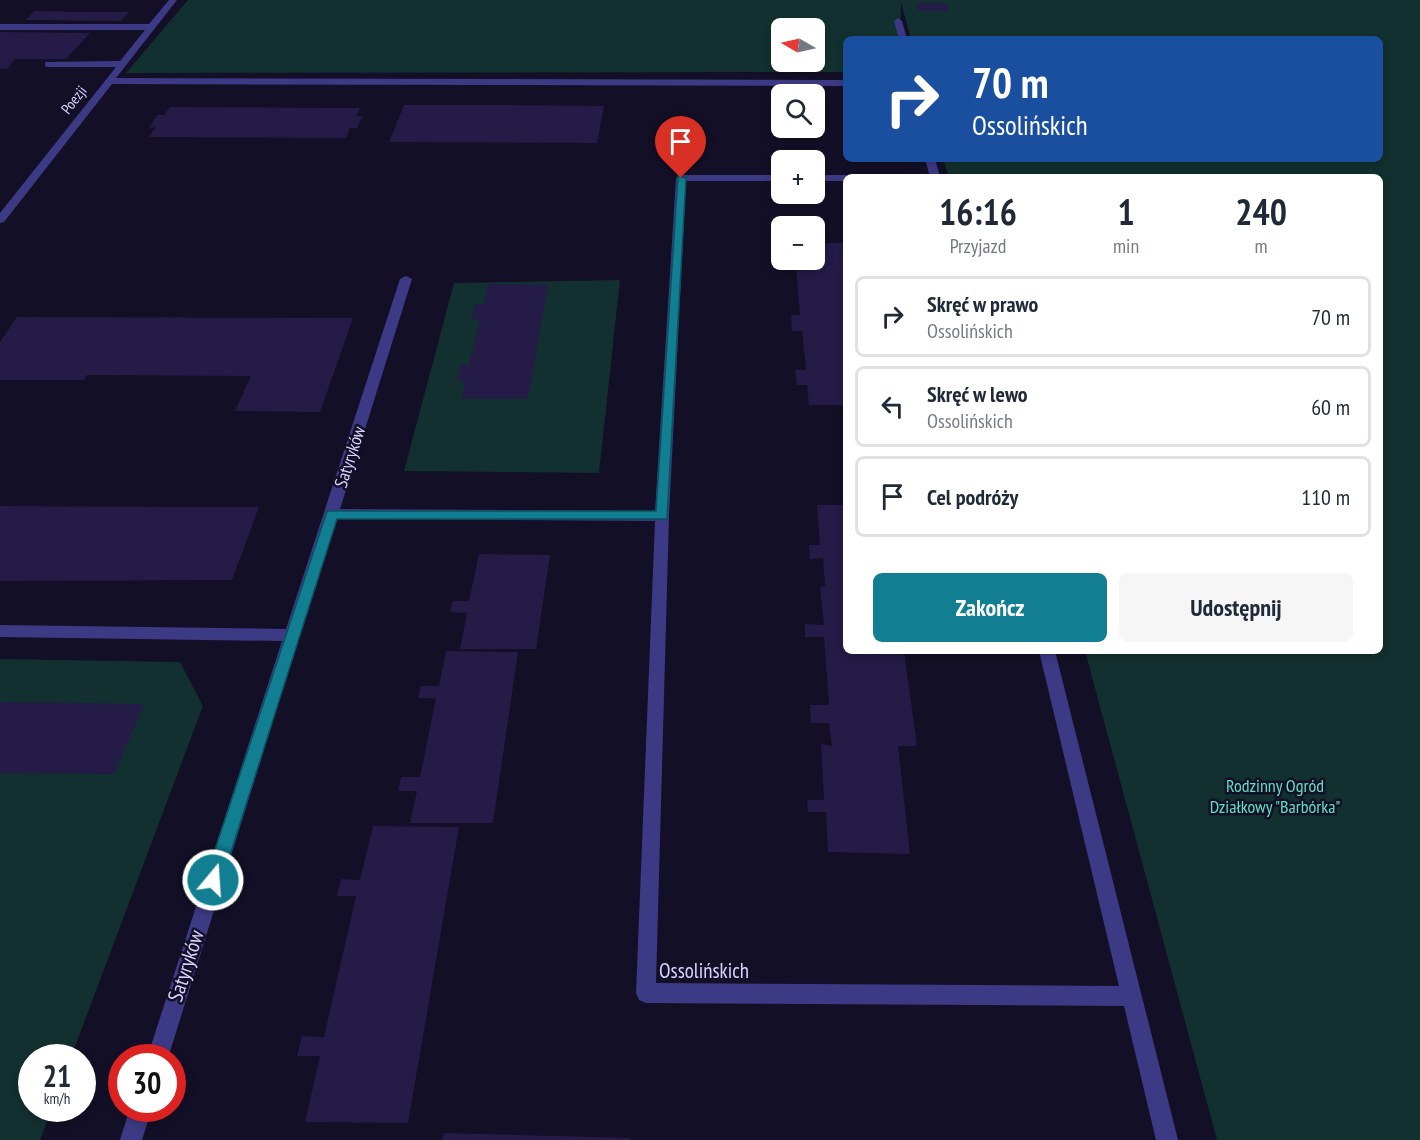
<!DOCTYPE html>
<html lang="pl">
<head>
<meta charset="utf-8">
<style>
  body { margin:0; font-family:"PT Sans Narrow",sans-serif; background:#f6f6f7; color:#1f2937; height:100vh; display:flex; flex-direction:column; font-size:22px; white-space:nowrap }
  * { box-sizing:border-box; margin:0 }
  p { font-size:20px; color:#747a83 }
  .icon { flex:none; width:33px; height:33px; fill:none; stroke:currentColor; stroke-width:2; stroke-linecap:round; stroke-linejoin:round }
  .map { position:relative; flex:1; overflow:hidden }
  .drawer { position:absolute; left:843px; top:174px; width:540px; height:480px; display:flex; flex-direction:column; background:#fff; border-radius:9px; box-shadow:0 3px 9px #0003 }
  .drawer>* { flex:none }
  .top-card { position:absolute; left:843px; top:36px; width:540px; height:126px; border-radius:9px; box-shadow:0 3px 9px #0003; background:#1a4fa0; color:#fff; overflow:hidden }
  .needle { width:39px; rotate:279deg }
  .controls { position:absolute; left:771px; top:18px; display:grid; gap:12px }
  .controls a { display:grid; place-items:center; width:54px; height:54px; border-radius:9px; background:#fff; box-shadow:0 3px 9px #0003; font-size:30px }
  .speed { position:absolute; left:18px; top:1044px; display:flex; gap:12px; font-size:30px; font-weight:700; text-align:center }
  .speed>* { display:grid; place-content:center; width:78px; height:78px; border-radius:50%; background:#fff; box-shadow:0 3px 9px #0003; line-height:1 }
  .speed small { font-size:15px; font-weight:400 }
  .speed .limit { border:9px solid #d22; background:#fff; color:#111 }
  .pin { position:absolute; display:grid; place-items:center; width:51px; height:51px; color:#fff; margin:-62px -26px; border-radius:50% 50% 50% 0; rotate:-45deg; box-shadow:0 0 6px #0007 }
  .pin .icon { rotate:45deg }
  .me { position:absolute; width:66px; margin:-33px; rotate:18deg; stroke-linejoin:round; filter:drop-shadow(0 0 4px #0008) }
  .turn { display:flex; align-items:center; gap:21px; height:126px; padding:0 30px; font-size:27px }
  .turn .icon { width:78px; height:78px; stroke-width:2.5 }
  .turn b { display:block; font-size:42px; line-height:51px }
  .eta { display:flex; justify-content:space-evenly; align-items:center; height:102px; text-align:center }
  .eta b { font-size:36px; font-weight:800; line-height:42px }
  .button { display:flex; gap:12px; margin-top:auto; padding:12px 30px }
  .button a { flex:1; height:69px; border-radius:9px; background:#117e91; color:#fff; font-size:24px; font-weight:800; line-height:69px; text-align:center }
  .button a+a { background:#f6f6f7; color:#1f2937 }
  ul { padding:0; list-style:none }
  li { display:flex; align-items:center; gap:18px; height:81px; margin:0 12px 9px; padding:0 18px; border:3px solid #e0e1e3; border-radius:9px }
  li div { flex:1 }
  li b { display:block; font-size:22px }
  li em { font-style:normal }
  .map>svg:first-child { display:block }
  .green { fill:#12302f; fill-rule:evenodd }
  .building { fill:#241b47 }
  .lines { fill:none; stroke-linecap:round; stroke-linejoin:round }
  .street { fill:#3d3a85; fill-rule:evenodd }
  .route { fill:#117e91; stroke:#0b525e; stroke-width:1.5 }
  .labels { text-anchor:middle; stroke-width:5; stroke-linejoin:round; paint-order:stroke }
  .far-street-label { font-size:15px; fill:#d9d4ff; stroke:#130f26 }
  .street-label { font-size:18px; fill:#d9d4ff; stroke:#130f26 }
  .park-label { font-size:18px; fill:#5fe0c0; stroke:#130f26 }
  .near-street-label { font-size:21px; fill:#d9d4ff; stroke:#130f26 }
</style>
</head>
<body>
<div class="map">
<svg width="1420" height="1140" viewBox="0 0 1420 1140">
  <rect width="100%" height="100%" fill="#130f26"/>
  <g class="green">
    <path d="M 188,0 L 1420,0 L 1420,1140 L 1217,1140 L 1085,651 L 1380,651 L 1380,177 L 949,177 L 943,159 L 1380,159 L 1380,39 L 911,39 L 901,2 L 900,39 L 846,39 L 846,72 L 126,73 ZM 782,28 L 814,28 L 814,62 L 782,62 Z"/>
    <path d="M 620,280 L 599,473 L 404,471 L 454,283 Z"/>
    <path d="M 0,659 L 180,662 L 203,706 L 71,1057 L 32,1058 L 32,1108 L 52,1109 L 40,1140 L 0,1140 Z"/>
  </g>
  <g class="building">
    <path d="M 917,3 L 946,3 L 948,11 L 918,11 Z"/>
    <path d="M 34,11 L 82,12 L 129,12 L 121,21 L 26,20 Z"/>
    <path d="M 0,32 L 90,33 L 66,59 L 15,59 L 7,69 L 0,69 Z"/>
    <path d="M 404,105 L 506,105 L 604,106 L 597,143 L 389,142 Z"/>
    <path d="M 170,107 L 360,108 L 356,116 L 363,116 L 357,128 L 350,128 L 346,138 L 149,137 L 156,127 L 149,128 L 157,115 L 164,115 Z"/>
    <path d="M 814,243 L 846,243 L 846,405 L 809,405 L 807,385 L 797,385 L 795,370 L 806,370 L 802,331 L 792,331 L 791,315 L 800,315 L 796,267 L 783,267 L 783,260 L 814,260 Z"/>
    <path d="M 488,284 L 548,285 L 528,399 L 461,399 L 465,381 L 457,381 L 461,365 L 469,365 L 480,319 L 472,319 L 475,305 L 484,304 Z"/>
    <path d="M 17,317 L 353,318 L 320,412 L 235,411 L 251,376 L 87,375 L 84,380 L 0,380 L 0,342 Z"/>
    <path d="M 817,505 L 846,505 L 846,651 L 904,651 L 917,746 L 898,746 L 910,854 L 828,852 L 826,812 L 808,812 L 807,800 L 824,800 L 821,744 L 832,746 L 829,723 L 811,723 L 810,705 L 829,705 L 824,637 L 805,637 L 805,624 L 824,625 L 820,587 L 825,586 L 823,558 L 810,559 L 809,545 L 820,545 Z"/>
    <path d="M 0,506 L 175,507 L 259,507 L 232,580 L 0,581 Z"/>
    <path d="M 479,554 L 550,555 L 536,649 L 460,649 L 467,613 L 450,612 L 453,601 L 469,601 Z"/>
    <path d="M 446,651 L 518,652 L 493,823 L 410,823 L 417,791 L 398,791 L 401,777 L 420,777 L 436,698 L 418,698 L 421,686 L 439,686 Z"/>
    <path d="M 0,702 L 77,703 L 144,704 L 114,774 L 0,773 Z"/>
    <path d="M 373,826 L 459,827 L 408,1123 L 305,1122 L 320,1056 L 297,1056 L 302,1036 L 324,1037 L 356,896 L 337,896 L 341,879 L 360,880 Z"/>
    <path d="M 444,1133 L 631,1138 L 631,1140 L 442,1140 Z"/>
  </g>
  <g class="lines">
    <g class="street">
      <path d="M 169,0 L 177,0 L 116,78 L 846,80 L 846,86 L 112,84 L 4,222 L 0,223 L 0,213 L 116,67 L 48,67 L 45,66 L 45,62 L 120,61 L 145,30 L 0,30 L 0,24 L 149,24 Z"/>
      <path d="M 898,18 L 902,21 L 907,39 L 899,39 L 894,21 Z"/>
      <path d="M 925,159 L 935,159 L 940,177 L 930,177 Z"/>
      <path d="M 681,175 L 782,175 L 782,181 L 686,181 L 669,516 L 656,983 L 1119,986 L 1039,651 L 1055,651 L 1178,1140 L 1156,1140 L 1124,1006 L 646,1003 L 639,1000 L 636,993 L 655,521 L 336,519 L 168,1058 L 147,1058 L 282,641 L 0,637 L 0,625 L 286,629 L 400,279 L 406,276 L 412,279 L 340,509 L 655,511 L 676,178 Z"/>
      <path d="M 814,175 L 846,175 L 850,177 L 846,177 L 846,181 L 814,181 Z"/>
      <path d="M 130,1108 L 152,1108 L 142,1140 L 120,1140 Z"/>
    </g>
  </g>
  <path class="route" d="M 678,176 L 686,178 L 667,519 L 337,519 L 222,880 L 219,885 L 213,888 L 207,885 L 205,880 L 327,511 L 656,511 Z"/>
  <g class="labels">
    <g class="far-street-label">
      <text transform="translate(74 100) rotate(-52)" y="5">Poezji</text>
    </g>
    <g class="street-label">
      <text transform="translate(350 457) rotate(-72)" y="6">Satyryków</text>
    </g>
    <g class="park-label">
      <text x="1275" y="792">Rodzinny Ogród<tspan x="1275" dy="21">Działkowy "Barbórka"</tspan></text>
    </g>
    <g class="near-street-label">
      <text transform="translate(186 966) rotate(-72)" y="7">Satyryków</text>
      <text x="704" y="978">Ossolińskich</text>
    </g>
  </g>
</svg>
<div class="controls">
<a><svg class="needle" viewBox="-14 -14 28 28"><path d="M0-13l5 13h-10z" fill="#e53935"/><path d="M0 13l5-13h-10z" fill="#747a83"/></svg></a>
<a><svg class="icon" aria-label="search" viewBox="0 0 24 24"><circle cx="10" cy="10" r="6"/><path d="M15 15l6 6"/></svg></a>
<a>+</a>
<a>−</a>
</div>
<div class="speed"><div>21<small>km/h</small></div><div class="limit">30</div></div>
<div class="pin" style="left:681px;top:178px;background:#d93025"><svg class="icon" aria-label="arrive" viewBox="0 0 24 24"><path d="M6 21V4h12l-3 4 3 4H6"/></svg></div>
<svg class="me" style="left:213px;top:880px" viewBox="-20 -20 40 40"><circle r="17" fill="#117e91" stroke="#fff" stroke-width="3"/><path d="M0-11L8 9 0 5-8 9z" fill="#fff"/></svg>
<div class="top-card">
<div class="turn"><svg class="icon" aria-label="right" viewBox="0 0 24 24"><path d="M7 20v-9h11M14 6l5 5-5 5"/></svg><div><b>70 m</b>Ossolińskich</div></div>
</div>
<section class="drawer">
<div class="eta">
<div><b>16:16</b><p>Przyjazd</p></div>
<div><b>1</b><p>min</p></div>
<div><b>240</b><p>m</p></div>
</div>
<ul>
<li><svg class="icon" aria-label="right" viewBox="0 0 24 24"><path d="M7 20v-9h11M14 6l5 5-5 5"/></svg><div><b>Skręć w prawo</b><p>Ossolińskich</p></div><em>70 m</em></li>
<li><svg class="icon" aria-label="left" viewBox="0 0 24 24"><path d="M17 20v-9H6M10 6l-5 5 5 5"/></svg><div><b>Skręć w lewo</b><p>Ossolińskich</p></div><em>60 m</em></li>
<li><svg class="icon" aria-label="arrive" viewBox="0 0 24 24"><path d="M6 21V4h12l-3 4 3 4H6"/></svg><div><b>Cel podróży</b></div><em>110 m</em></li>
</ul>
<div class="button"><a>Zakończ</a><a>Udostępnij</a></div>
</section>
</div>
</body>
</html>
